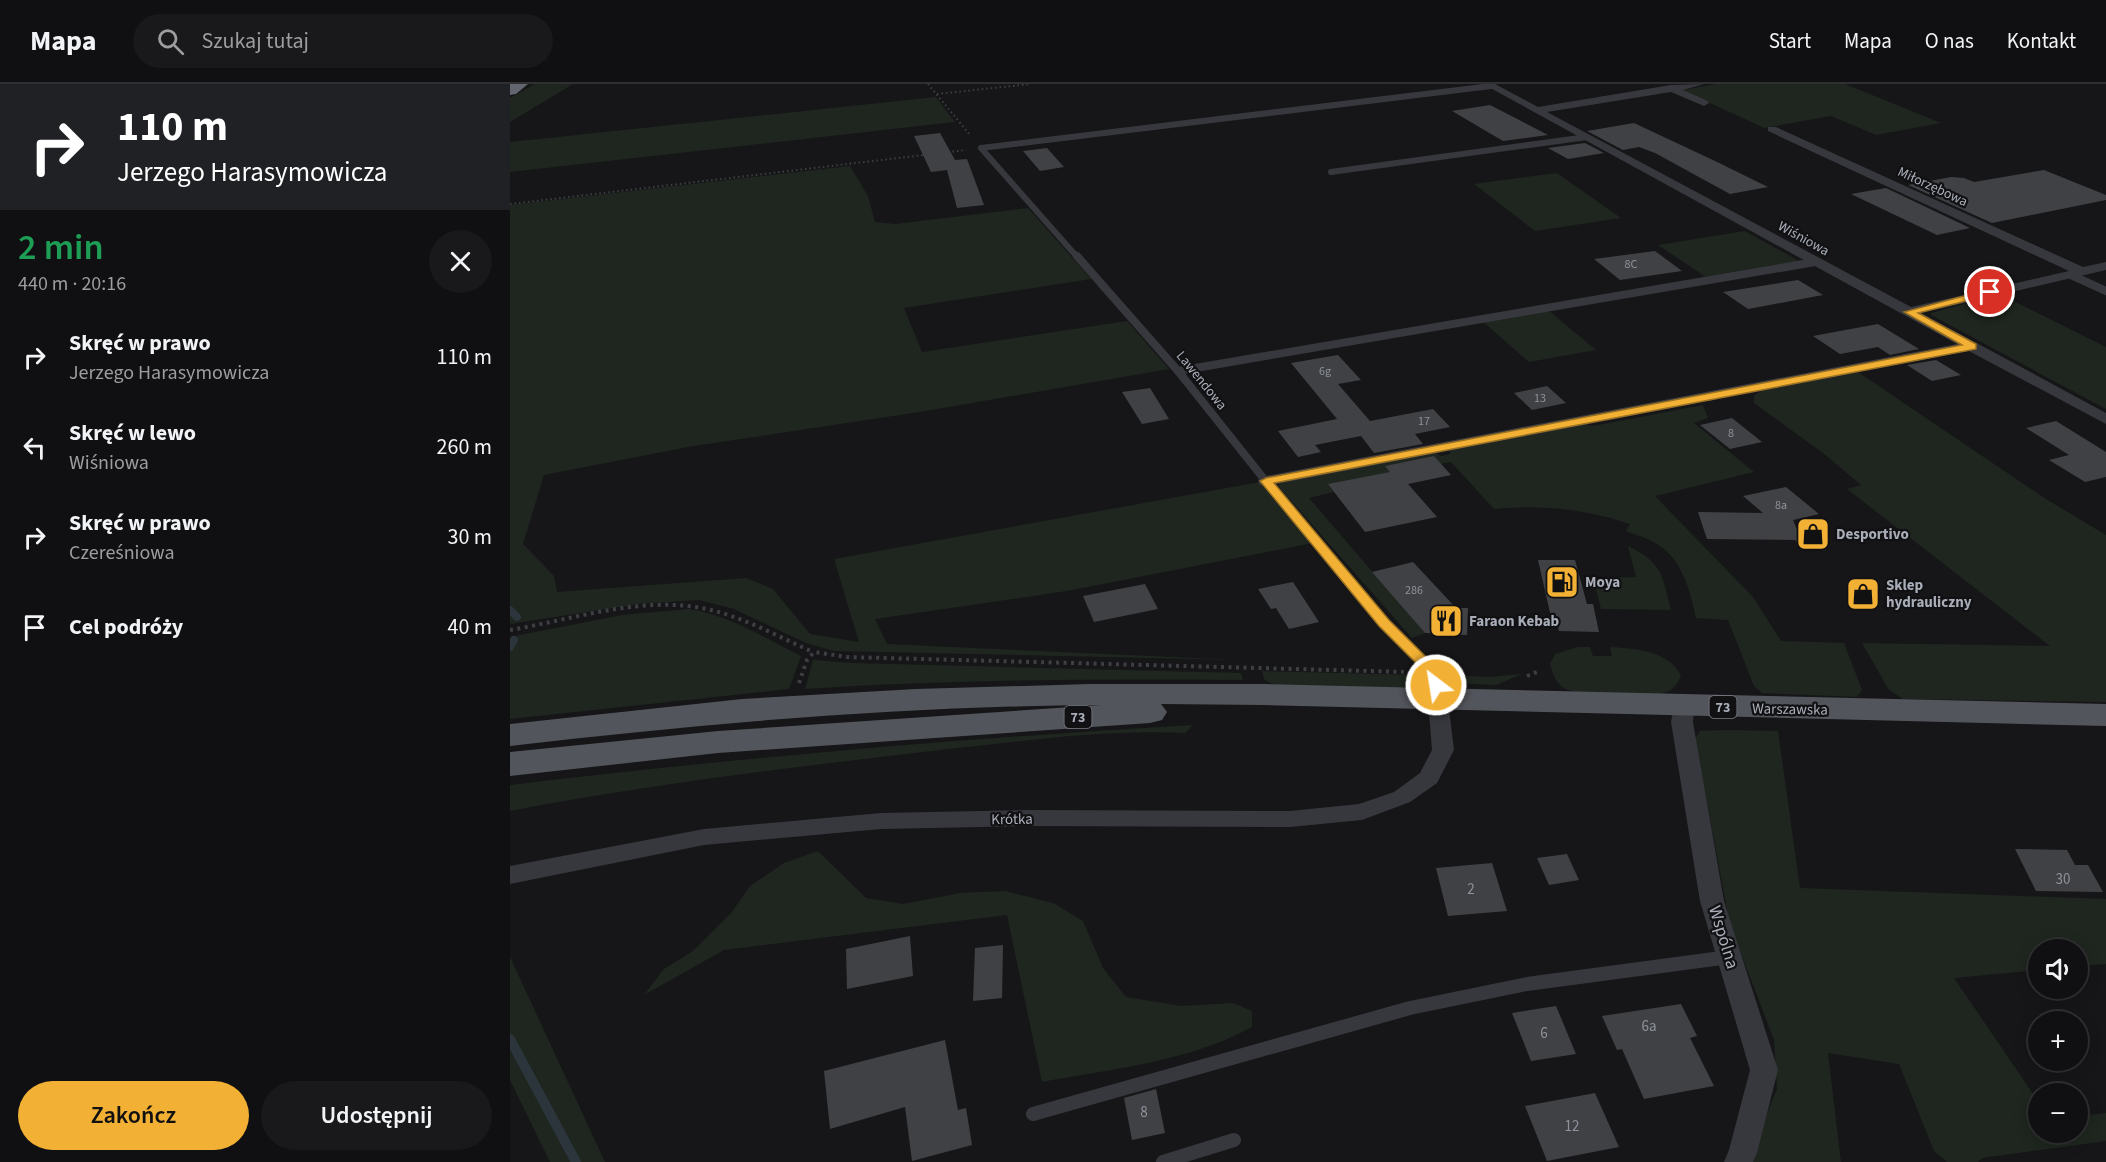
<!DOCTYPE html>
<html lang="pl">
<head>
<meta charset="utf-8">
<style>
  body { margin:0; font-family:"Source Sans 3",sans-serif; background:#19191b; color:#f1f3f6; height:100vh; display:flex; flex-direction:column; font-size:22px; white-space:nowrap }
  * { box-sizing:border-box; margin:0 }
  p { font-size:20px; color:#9c9d9f }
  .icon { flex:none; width:33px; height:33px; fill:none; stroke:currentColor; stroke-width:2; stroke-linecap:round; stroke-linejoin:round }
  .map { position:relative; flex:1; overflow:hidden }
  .details { display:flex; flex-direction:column; background:#101012; width:510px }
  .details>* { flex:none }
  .banner { background:#202124; color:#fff; overflow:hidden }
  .controls { position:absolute; left:1518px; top:855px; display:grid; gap:12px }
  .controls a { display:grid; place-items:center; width:60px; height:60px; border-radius:50%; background:#101012; box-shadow:0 3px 15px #0003,0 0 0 2px #303032; font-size:30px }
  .pin { position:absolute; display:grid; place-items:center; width:51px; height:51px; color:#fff; margin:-26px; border:3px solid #fff; border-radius:50%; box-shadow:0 2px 6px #0007 }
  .me { position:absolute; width:66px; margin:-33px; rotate:329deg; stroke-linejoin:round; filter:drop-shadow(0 0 4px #0008) }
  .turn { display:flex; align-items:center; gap:21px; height:126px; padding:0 18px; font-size:27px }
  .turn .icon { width:78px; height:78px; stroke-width:2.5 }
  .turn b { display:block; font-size:42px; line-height:51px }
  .round { display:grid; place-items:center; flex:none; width:63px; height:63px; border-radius:32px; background:#19191b }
  .summary { display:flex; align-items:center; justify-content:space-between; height:102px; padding:0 18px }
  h1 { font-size:36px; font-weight:600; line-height:45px; color:#1e9e55 }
  .button { display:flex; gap:12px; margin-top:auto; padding:12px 18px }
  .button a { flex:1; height:69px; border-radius:36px; background:#f2b134; color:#111; font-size:24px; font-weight:600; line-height:69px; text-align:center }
  .button a+a { background:#19191b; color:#f1f3f6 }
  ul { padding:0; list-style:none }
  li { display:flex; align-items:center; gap:18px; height:90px; padding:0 18px }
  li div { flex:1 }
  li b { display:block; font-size:22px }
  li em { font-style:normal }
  header { display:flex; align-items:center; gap:36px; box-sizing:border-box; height:84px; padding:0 30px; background:#101012; border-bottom:2px solid #303032 }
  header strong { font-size:28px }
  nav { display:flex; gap:33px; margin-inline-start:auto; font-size:21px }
  .search { width:420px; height:54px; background:#19191b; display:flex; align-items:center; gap:15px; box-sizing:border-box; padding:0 21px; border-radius:33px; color:#9c9d9f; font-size:22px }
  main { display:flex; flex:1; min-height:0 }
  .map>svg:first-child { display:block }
  .green { fill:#1e261f }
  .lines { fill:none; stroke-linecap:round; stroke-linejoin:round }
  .stream-far1 { stroke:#2c353c; stroke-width:8 }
  .stream { stroke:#2c353c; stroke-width:10 }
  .building { fill:#404145 }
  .path-far1 { stroke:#3d3f44; stroke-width:2; stroke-dasharray:1.5 3; stroke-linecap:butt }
  .path { stroke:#3d3f44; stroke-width:4; stroke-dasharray:3 4.5; stroke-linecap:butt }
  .service-far3 { stroke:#37383d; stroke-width:6 }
  .service-far2 { stroke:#37383d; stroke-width:8 }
  .service-far1 { stroke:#37383d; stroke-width:10 }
  .service { stroke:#37383d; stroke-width:14 }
  .minor { fill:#37383d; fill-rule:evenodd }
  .primary { fill:#53555c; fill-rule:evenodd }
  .motorway { fill:#63666e; fill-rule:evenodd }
  .route { fill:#f2b134; stroke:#9d7322; stroke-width:1.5 }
  .labels { text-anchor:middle; stroke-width:4.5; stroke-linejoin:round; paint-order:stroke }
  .number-label { font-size:12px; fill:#8e929b }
  .far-street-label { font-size:14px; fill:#a8adb8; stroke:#111113 }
  .shield { fill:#111113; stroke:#7b7e86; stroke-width:1.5 }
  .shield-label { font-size:14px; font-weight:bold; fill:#a8adb8 }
  .poi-label { font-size:15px; font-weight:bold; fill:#a8adb8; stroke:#111113; text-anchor:start }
  .street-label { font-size:15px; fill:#a8adb8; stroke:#111113 }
  .near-number-label { font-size:15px; fill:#8e929b }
  .near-street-label { font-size:18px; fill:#a8adb8; stroke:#111113 }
</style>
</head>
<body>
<header>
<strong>Mapa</strong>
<div class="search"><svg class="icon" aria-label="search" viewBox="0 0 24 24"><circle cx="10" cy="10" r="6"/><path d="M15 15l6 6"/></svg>Szukaj tutaj</div>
<nav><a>Start</a><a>Mapa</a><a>O nas</a><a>Kontakt</a></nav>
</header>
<main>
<section class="details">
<div class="banner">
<div class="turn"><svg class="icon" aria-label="right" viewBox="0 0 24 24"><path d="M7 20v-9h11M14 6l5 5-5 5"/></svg><div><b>110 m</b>Jerzego Harasymowicza</div></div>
</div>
<div class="summary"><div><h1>2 min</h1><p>440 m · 20:16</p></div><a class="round"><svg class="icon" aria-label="close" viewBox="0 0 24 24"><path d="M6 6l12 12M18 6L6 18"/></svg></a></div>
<ul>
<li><svg class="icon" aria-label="right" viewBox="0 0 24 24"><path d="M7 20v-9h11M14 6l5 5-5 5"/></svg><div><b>Skręć w prawo</b><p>Jerzego Harasymowicza</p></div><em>110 m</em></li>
<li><svg class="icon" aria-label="left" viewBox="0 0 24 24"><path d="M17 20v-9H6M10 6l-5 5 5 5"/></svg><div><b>Skręć w lewo</b><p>Wiśniowa</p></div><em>260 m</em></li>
<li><svg class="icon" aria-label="right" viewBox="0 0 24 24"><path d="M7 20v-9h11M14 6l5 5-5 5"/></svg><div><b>Skręć w prawo</b><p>Czereśniowa</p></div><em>30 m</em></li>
<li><svg class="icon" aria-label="arrive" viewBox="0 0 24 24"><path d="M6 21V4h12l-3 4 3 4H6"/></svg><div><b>Cel podróży</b></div><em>40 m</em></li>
</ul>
<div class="button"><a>Zakończ</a><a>Udostępnij</a></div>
</section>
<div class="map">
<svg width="1596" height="1078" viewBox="0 0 1596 1078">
  <rect width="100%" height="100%" fill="#161618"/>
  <g class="green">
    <path d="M 25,0 L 63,0 L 0,38 L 0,14 Z"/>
    <path d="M 1207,0 L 1335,0 L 1431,39 L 1366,51 L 1321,32 L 1254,44 L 1172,6 Z"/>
    <path d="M 426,13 L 445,38 L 0,88 L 0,58 Z"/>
    <path d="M 340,82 L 358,112 L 365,138 L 385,140 L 518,124 L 581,195 L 394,224 L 412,268 L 617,237 L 659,285 L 416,327 L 178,363 L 34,391 L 13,460 L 44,492 L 47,508 L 236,494 L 263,505 L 300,550 L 349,558 L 324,475 L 750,398 L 803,459 L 557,507 L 365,535 L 377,560 L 728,576 L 324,567 L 296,559 L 224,525 L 189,516 L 128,520 L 0,540 L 0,121 Z"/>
    <path d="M 1047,89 L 1111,134 L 1025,147 L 964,100 Z"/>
    <path d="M 1235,147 L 1289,177 L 1196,193 L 1148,161 Z"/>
    <path d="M 1489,210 L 1596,263 L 1596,325 L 1421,231 L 1421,229 Z"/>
    <path d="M 1038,226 L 1086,266 L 1019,278 L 972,237 Z"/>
    <path d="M 1348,288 L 1536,415 L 1596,451 L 1596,618 L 1393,615 L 1379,606 L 1352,559 L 1540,562 L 1337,405 L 1351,401 L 1313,369 L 1244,319 L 1244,312 L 1252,306 Z"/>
    <path d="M 1193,321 L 1198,334 L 1184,339 L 1244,388 L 1145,412 L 1243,513 L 1271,557 L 1334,559 L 1352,606 L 1347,613 L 1252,609 L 1244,602 L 1218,536 L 1186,534 C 1180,507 1173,476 1147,460 C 1138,454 1126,451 1116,447 L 1120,440 C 1075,425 1031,420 984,425 L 941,378 L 819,400 L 824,408 L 799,414 L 915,549 L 902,554 L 768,402 L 771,397 L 923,368 L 932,372 L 940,370 L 941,364 L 1070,339 L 1083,342 Z"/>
    <path d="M 1118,462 C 1153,479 1152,491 1161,526 L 1091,525 L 1083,494 L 1126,493 Z"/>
    <path d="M 179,525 C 219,531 255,554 291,572 L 279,605 L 0,635 L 0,553 L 112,531 Z"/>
    <path d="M 1068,563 L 1080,563 L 1083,572 L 1102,572 L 1100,563 C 1127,565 1157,566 1171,591 C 1169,597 1166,602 1161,606 C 1147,616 1068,613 1054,604 C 1045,598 1043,590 1040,580 L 1045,570 Z"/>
    <path d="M 303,576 L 343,579 L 731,589 L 733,596 C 587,595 441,595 295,605 Z"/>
    <path d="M 752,587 L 910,591 L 911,599 L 905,604 L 766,603 L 754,595 Z"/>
    <path d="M 1012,590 L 986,601 L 938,599 L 934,591 L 980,593 Z"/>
    <path d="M 683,641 L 675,649 C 588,645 500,659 413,668 C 275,684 136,701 0,727 L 0,701 C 227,674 455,654 683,641 Z"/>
    <path d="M 1216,646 L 1268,647 L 1290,804 L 1596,815 L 1596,880 L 1568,882 L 1568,866 L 1528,866 L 1528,886 L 1444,894 L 1528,1017 L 1528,1048 L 1568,1048 L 1568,1032 L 1596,1029 L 1596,1057 L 1472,1074 L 1468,1078 L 1437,1078 L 1424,1067 L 1389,980 L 1318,969 L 1331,1078 L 1237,1078 L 1267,1005 L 1264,956 L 1220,841 L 1185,655 L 1190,647 Z"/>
    <path d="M 308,767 L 356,814 L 393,820 L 450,809 L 495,807 L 543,819 L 573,837 L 593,884 L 616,913 L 671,922 L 723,919 L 742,927 L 742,943 C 678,978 602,985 532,998 L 497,831 L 214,866 L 134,911 L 154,885 L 183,867 L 222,828 L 240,802 L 274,779 Z"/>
    <path d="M 0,873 L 95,1078 L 40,1078 L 0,996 Z"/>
  </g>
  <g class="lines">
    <g class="stream-far1">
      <path d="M 0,526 L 7,533"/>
      <path d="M 0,563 L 4,556"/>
    </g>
    <path class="stream" d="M 0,955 L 66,1078"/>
  </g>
  <g class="building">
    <path d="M 980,21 L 1038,51 L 993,57 L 942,27 Z"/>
    <path d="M 1124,39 L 1205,77 L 1258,103 L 1220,110 L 1145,69 L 1129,63 L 1113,66 L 1077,47 Z"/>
    <path d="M 430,49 L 445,76 L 457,75 L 474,121 L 447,124 L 437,86 L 421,88 L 404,52 Z"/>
    <path d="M 1075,59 L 1094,69 L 1058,75 L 1038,64 Z"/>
    <path d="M 537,64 L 554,83 L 530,87 L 513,67 Z"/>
    <path d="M 1534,86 L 1596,111 L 1596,116 L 1482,139 L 1398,101 L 1441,93 L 1454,94 L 1464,98 Z"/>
    <path d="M 1376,104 L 1460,144 L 1427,151 L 1341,110 Z"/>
    <path d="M 1145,167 L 1172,187 L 1110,196 L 1084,175 Z"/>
    <path d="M 1288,196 L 1313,211 L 1238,225 L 1213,208 Z"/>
    <path d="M 1368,240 L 1409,265 L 1380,271 L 1368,263 L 1330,270 L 1303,252 Z"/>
    <path d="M 828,271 L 851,296 L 828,300 L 860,337 L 923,325 L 940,343 L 905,350 L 913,360 L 864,369 L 851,352 L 805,361 L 811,368 L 788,373 L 768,347 L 827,335 L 781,279 Z"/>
    <path d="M 1426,276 L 1451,291 L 1422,297 L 1397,281 Z"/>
    <path d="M 1037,302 L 1056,319 L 1022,326 L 1004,309 Z"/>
    <path d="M 640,304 L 659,335 L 632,340 L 612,308 Z"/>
    <path d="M 1222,334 L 1252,358 L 1220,365 L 1190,341 Z"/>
    <path d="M 1546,337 L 1596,368 L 1596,393 L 1575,398 L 1539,376 L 1559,371 L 1516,344 Z"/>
    <path d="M 924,372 L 941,391 L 898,400 L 927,433 L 855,448 L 818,400 L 880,388 L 875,382 Z"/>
    <path d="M 1276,403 L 1309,430 L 1283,436 L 1295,465 L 1285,456 L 1197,455 L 1188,428 L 1253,429 L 1233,412 Z"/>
    <path d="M 1028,476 L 1065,476 L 1077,520 L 1083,520 L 1089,548 L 1049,547 L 1046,533 L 1041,533 Z"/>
    <path d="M 903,478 L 946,524 L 958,524 L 957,551 L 915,549 L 862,488 Z"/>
    <path d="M 783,498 L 809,538 L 779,545 L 766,524 L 761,525 L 748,505 Z"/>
    <path d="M 635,500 L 648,525 L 584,538 L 573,512 Z"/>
    <path d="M 1505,765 L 1557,766 L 1565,781 L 1578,781 L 1593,808 L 1526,807 Z"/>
    <path d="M 1057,770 L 1069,796 L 1039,801 L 1027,774 Z"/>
    <path d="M 982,779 L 997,827 L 938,832 L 926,784 Z"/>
    <path d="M 400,852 L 403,892 L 337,905 L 336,865 Z"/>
    <path d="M 493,861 L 492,914 L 463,917 L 465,864 Z"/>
    <path d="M 1171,920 L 1187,952 L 1180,954 L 1204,1002 L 1134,1015 L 1112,965 L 1107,966 L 1092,932 Z"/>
    <path d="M 1046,922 L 1066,970 L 1021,977 L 1002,929 Z"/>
    <path d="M 435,956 L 448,1026 L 456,1024 L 462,1061 L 402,1077 L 395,1023 L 320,1045 L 314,987 Z"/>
    <path d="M 646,1005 L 655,1049 L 622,1056 L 614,1014 Z"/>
    <path d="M 1085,1009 L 1109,1063 L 1037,1077 L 1015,1022 Z"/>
  </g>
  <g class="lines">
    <g class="path-far1">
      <path d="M 418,0 L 461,52"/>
      <path d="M 427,10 L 521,0"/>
      <path d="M 0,120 L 456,66"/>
    </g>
    <g class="path">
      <path d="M 0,546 C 66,535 138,509 205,527 C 239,536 271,554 303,568"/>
      <path d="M 1017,592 L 1027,588"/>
      <path d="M 289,599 L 297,576 L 304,568 L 337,573 L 897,588"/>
    </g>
    <g class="service-far3">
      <path d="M 471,64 L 568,174"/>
      <path d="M 471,64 L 981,2"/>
      <path d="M 821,88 L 1077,53"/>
    </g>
    <g class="service-far2">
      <path d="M 567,172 L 668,287 L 758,400"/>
      <path d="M 1561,191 L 1596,207"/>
      <path d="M 668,287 L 1305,178"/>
    </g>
    <path class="service-far1" d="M 757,398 L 874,539 L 923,588 L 928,616"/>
    <g class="service">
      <path d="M 523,1030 L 900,924 L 1017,900 L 1219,873"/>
      <path d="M 653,1078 L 724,1056"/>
    </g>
    <g class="minor">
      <path d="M 973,0 L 985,0 L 1028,23 L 1161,1 L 1194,0 L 1173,6 L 1198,17 L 1199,19 L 1194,22 L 1161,8 L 1037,28 L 1401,223 L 1559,187 L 1258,47 L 1258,43 L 1266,43 L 1573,183 L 1596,178 L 1596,186 L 1411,229 L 1596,329 L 1596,340 L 1459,267 L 756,402 L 750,401 L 748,397 L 750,393 L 756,392 L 1447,260 Z"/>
      <path d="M 928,609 L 935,611 L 938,616 L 944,666 L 927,699 L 900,718 L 852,736 L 780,743 L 523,742 L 371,745 L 194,761 L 0,800 L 0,782 L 194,745 L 371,729 L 523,726 L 780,727 L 849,720 L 884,708 L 910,689 L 922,666 L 918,616 L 921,611 Z"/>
      <path d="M 1174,615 L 1181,617 L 1184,622 L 1183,638 L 1214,817 L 1268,986 L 1247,1069 L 1243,1078 L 1214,1078 L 1219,1066 L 1240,986 L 1190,817 L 1161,638 L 1164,622 L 1167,617 Z"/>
    </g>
    <path class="primary" d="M 580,600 L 754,600 L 1596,620 L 1596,642 L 754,621 L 651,620 L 657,628 L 652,636 L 640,639 L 208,669 L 0,692 L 0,668 L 208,647 L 591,621 C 393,622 197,639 0,662 L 0,640 L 232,615 L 406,605 Z"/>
    <path class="motorway" d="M 0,0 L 18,0 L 6,10 L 0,11 Z"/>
  </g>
  <path class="route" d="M 1480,205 L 1484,206 L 1484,210 L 1408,229 L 1466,260 L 1466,265 L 764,399 L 879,536 L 928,585 L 934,601 L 931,605 L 921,605 L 917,590 L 869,542 L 750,397 L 756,394 L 1452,261 L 1394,228 Z"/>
  <defs>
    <g id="shop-square" transform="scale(1.725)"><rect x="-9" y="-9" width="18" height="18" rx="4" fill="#f2b134" stroke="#111113"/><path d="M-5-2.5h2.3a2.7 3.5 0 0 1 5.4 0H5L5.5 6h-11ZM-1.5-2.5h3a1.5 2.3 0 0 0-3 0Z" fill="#111"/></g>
    <g id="fuel-square" transform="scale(1.725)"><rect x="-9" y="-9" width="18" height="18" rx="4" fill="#f2b134" stroke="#111113"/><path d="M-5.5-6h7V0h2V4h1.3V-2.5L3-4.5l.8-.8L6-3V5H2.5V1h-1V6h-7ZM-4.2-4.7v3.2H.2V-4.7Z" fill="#111"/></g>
    <g id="restaurant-square" transform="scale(1.725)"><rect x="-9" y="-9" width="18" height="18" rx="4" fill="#f2b134" stroke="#111113"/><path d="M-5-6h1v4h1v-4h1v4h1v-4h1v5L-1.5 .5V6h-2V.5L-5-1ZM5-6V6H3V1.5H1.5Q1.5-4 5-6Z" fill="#111"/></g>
  </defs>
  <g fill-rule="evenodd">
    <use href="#shop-square" x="1303" y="450"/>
    <use href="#fuel-square" x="1052" y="498"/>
    <use href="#shop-square" x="1353" y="510"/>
    <use href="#restaurant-square" x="936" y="537"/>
  </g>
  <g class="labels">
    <g class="number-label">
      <text x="1121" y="184">8C</text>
      <text x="815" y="291">6g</text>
      <text x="1030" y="318">13</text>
      <text x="914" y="341">17</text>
      <text x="1221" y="353">8</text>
      <text x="1271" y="425">8a</text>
      <text x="904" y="510">286</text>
    </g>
    <g class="far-street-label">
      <text transform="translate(1423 102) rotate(25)" y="5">Miłorzębowa</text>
      <text transform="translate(1294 154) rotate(29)" y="5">Wiśniowa</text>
      <text transform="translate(692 296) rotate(51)" y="5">Lawendowa</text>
    </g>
    <g class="shield">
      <rect x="1199.5" y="612" width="27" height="22" rx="4.5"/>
      <rect x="554.5" y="622" width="27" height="22" rx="4.5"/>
    </g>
    <g class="shield-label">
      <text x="1213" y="628">73</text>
      <text x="568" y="638">73</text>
    </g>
    <g class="poi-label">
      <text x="1326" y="455">Desportivo</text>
      <text x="1075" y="503">Moya</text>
      <text x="1376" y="506">Sklep<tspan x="1376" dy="17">hydrauliczny</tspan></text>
      <text x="959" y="542">Faraon Kebab</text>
    </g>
    <g class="street-label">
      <text transform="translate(1280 625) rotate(1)" y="5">Warszawska</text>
      <text transform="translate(502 735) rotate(-1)" y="5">Krótka</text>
    </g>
    <g class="near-number-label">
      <text x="1553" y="800">30</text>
      <text x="961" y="810">2</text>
      <text x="1139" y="947">6a</text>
      <text x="1034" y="954">6</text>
      <text x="634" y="1033">8</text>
      <text x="1062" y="1047">12</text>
    </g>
    <g class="near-street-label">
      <text transform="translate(1214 853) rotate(73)" y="6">Wspólna</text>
    </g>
  </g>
</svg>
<div class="controls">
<a><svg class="icon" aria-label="sound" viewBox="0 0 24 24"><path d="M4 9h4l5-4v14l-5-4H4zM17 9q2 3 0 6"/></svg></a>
<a>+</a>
<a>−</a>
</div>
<div class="pin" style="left:1480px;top:208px;background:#d93025"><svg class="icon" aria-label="arrive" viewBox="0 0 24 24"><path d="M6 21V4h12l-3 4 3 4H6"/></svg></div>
<svg class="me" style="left:926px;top:601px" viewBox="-20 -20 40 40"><circle r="17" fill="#f2b134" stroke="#fff" stroke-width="3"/><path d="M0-11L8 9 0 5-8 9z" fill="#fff"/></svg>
</div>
</main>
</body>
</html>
